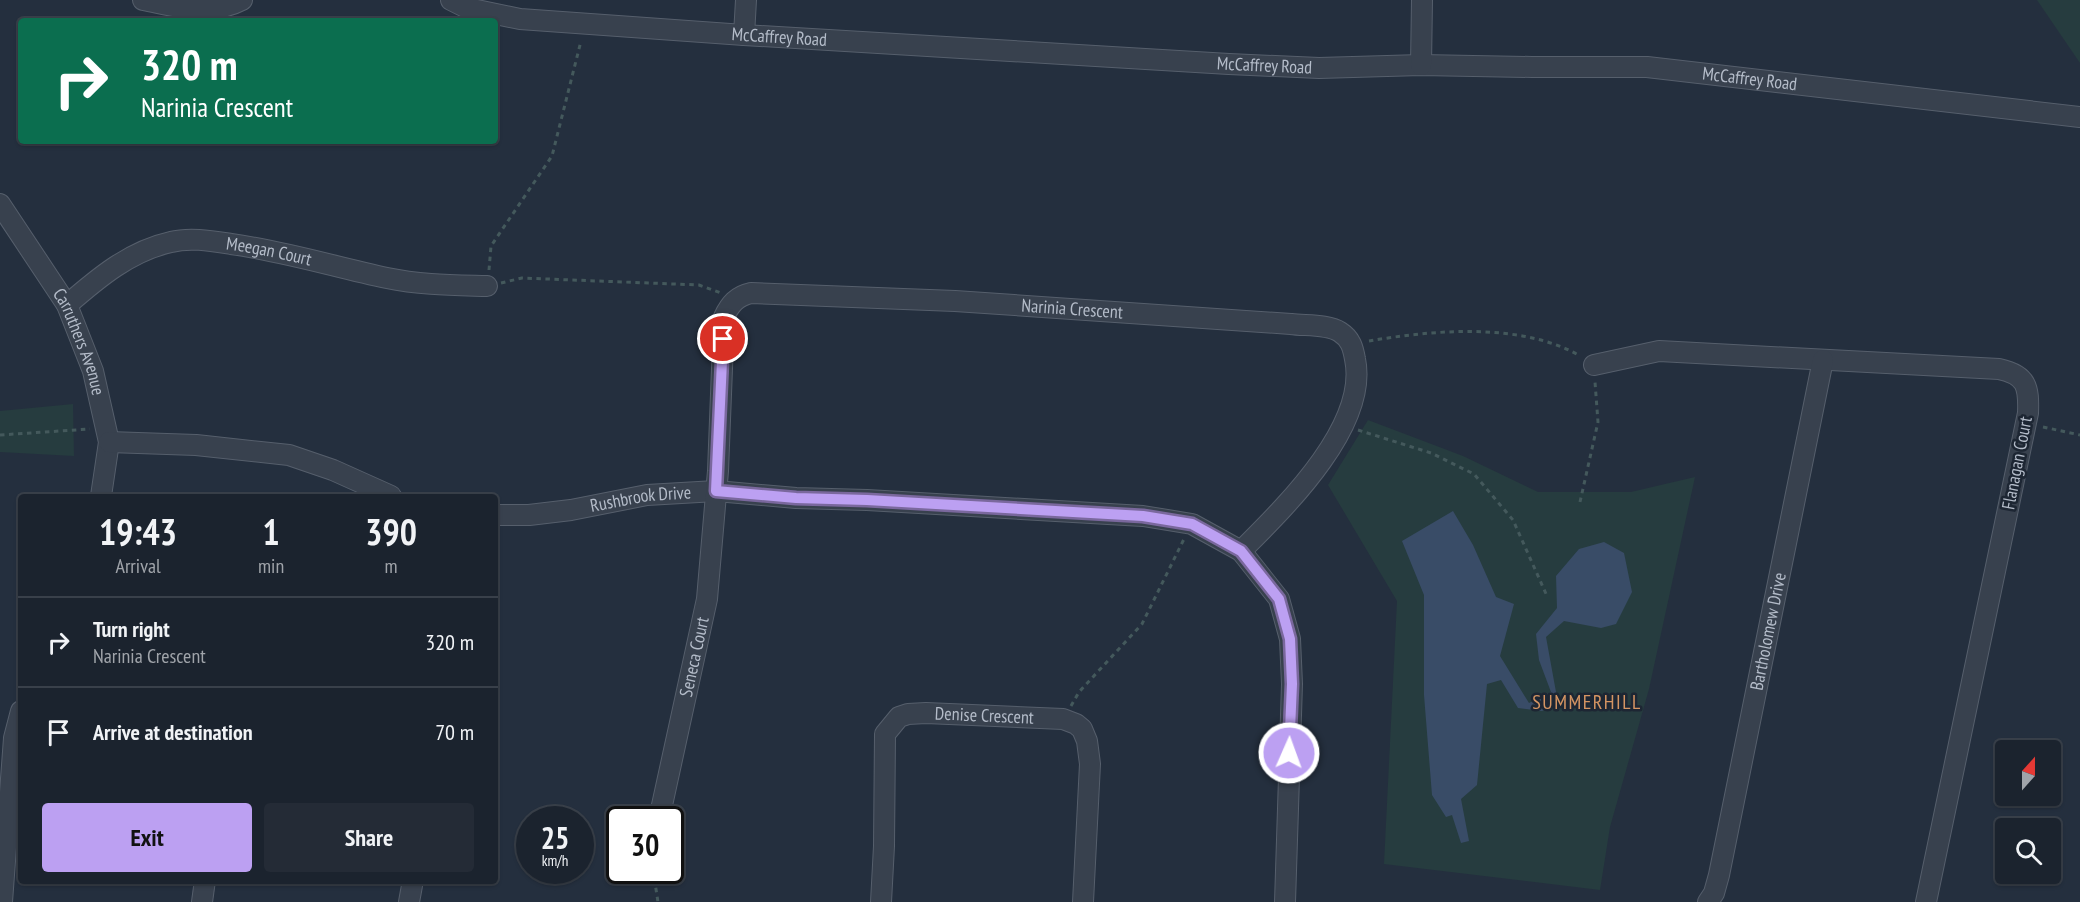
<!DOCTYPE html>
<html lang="en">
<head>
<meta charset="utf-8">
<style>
  body { margin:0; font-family:"PT Sans Narrow",sans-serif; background:#242b36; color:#f1f3f6; height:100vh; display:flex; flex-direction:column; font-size:22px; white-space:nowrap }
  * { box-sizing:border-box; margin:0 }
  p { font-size:20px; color:#a0a4aa }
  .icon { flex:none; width:33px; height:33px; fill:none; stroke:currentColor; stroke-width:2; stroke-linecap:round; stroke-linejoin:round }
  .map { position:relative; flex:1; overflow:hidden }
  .panel { position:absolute; left:18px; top:494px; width:480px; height:390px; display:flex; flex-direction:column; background:#1b232e; border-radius:6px; box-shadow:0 2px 4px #0004,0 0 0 2px #39404a }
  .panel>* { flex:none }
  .banner { position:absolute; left:18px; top:18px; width:480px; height:126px; border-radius:6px; box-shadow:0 2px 4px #0004,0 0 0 2px #39404a; background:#0b6e4f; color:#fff; overflow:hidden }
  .needle { width:39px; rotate:21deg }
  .fabs { position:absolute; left:1995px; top:740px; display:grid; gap:12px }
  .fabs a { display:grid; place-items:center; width:66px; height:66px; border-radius:6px; background:#1b232e; box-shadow:0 2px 4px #0004,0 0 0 2px #39404a; font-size:30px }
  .speed { position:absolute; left:516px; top:806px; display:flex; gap:12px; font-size:30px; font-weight:700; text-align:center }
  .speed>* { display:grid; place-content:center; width:78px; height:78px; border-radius:50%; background:#1b232e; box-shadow:0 2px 4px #0004,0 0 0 2px #39404a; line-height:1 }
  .speed small { font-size:15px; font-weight:400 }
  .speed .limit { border:3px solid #111; border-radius:9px; background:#fff; color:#111 }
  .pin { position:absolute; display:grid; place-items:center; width:51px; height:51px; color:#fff; margin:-26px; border:3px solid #fff; border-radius:50%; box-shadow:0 2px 6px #0007 }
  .me { position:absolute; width:66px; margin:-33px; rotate:2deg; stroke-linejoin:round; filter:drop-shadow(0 0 4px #0008) }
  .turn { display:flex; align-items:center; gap:21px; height:126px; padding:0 24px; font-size:27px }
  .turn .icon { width:78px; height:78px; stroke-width:2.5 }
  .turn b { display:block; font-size:42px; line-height:51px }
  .eta { display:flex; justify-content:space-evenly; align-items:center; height:102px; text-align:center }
  .eta b { font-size:36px; font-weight:800; line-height:42px }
  .cta { display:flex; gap:12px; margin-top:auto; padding:12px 24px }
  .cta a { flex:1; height:69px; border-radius:6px; background:#bca0f2; color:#111; font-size:24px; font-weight:800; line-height:69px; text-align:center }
  .cta a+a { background:#242b36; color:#f1f3f6 }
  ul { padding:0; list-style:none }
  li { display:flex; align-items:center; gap:18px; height:90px; padding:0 24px; border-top:2px solid #39404a }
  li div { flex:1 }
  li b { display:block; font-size:22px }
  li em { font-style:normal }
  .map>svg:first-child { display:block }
  .green { fill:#263c3f }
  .water { fill:#394c67 }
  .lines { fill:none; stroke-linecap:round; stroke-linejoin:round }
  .minor-casing { stroke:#565f6c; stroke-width:22 }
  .path { stroke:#44595c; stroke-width:3; stroke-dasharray:4.5 4.5; stroke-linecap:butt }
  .minor { stroke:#38414e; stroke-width:20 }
  .route-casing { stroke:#7a689d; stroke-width:15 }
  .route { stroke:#bca0f2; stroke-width:10 }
  .labels { text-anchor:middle; stroke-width:5; stroke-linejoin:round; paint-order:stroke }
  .street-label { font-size:18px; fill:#b4bcc9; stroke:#1d2633 }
  .neighbourhood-label { font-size:20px; letter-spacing:1.5px; fill:#d59563; stroke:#1d2633 }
</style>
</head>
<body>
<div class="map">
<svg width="2080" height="902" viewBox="0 0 2080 902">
  <rect width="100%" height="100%" fill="#242f3e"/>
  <g class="green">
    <path d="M 2037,0 L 2080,0 L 2080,63 Z"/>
    <path d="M 73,404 L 74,456 L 0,452 L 0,411 Z"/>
    <path d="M 1368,420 L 1463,456 L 1538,492 L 1631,492 L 1695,477 L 1649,689 L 1610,827 L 1600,890 L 1384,864 L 1397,601 L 1328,485 Z"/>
  </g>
  <path class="water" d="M 1453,511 L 1473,545 L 1496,597 L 1514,604 L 1500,656 L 1529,703 L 1551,692 L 1539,660 L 1536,634 L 1557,608 L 1556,576 L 1579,549 L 1604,542 L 1624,553 L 1632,592 L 1616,624 L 1601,628 L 1564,621 L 1546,637 L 1558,703 L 1542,711 L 1518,708 L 1501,680 L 1487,684 L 1477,785 L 1461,799 L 1469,841 L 1461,843 L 1452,815 L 1446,817 L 1432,795 L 1424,695 L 1424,595 L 1402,541 Z"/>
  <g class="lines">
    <g class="minor-casing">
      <g id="minor">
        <path d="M 143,0 C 176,6 210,17 242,0"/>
        <path id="s1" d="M 451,0 L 467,8 L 520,19 L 744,35 L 1229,64 L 1319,68 L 1421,65 L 1532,67 L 1647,67 L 2080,117"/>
        <path d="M 744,35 L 746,0"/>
        <path d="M 1421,65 L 1422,0"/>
        <path id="s2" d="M 0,204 L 67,305 L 93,371 L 109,442 L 101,496"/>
        <path id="s3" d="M 67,305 C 98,278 130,251 171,242 C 190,237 212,241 231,244 C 284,251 335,267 387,278 C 421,285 453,285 487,286"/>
        <path d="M 1594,365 L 1659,351 L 1999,369 C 2027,375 2029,387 2028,413 L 1926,902"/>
        <path d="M 109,442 L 196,445 L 289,455 L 333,470 L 391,496"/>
        <path id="s4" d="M 495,515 L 529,515 L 571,510 L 647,495 L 716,491 L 796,498 L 867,500 L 1143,516 L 1192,524 L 1241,551 L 1279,599 L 1290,639 L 1292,684 L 1285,902"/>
        <path id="s5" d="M 659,819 L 707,599 L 718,471 L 724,317 C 730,304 737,296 751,293 L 955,301 L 1291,324 C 1305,326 1328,324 1340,332 C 1351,339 1353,348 1355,359 C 1369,426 1284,508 1241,551"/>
        <path d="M 2,902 L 14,738 L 21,711"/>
        <path d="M 202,902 L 205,880"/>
        <path d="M 409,902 L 413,880"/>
        <path id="s6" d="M 881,902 L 884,846 L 885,734 L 899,717 L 908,714 L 926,713 L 1063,719 L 1076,724 L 1082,729 L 1087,741 L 1090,764 L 1083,902"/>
        <path id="s7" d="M 1708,902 L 1714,893 L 1719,875 L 1823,360"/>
      </g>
    </g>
    <g class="path">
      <path d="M 489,270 L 491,246 L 552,156 L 581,41"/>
      <path d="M 501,283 L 522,278 L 699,285 L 721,293"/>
      <path d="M 1369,341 C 1433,330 1522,322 1580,356"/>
      <path d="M 2043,427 L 2080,435"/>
      <path d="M 1358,430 L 1431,453 L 1474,474 L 1513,520 L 1547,596"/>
      <path d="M 0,435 L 90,429"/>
      <path d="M 1580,502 L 1598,422 L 1595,382"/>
      <path d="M 1071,706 L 1079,692 L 1142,624 L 1184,539"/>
      <path d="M 653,870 L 658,902"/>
    </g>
    <use href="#minor" class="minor"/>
  </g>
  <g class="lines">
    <g class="route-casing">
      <path id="route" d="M 723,339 L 716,491 L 796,498 L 867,500 L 1143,516 L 1192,524 L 1241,551 L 1279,599 L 1290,639 L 1292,684 L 1289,753"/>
    </g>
    <use href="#route" class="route"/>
  </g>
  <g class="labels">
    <g class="street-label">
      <text dy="6" stroke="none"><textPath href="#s1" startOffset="332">McCaffrey Road</textPath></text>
      <text dy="6" stroke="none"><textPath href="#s1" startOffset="818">McCaffrey Road</textPath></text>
      <text dy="6" stroke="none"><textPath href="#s1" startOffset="1304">McCaffrey Road</textPath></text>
      <text dy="6" stroke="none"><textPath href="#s3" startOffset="222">Meegan Court</textPath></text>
      <text dy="6" stroke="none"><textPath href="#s5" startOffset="867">Narinia Crescent</textPath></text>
      <text dy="6" stroke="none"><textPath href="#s2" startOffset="160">Carruthers Avenue</textPath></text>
      <text transform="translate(2017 463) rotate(-79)" y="6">Flanagan Court</text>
      <text dy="6" stroke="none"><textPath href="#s4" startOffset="147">Rushbrook Drive</textPath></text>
      <text dy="6" stroke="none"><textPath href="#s7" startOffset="278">Bartholomew Drive</textPath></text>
      <text dy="6" stroke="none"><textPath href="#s5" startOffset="166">Seneca Court</textPath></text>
      <text dy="6" stroke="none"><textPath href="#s6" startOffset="276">Denise Crescent</textPath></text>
    </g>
    <g class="neighbourhood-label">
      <text x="1587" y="709">SUMMERHILL</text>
    </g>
  </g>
</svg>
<div class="fabs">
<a><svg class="needle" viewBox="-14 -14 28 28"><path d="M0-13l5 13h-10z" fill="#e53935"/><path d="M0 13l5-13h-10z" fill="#a0a4aa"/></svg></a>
<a><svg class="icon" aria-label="search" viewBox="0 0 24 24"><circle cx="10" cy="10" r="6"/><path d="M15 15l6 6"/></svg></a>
</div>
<div class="speed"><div>25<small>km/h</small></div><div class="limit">30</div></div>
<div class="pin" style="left:723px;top:339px;background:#d93025"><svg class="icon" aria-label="arrive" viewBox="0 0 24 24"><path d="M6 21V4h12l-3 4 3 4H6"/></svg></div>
<svg class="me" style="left:1289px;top:753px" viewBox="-20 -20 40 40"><circle r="17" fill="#bca0f2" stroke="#fff" stroke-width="3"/><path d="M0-11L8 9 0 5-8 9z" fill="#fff"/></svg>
<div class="banner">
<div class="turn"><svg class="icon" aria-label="right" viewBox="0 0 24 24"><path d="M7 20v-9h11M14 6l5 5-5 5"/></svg><div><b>320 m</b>Narinia Crescent</div></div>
</div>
<section class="panel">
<div class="eta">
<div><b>19:43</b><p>Arrival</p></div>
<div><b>1</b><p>min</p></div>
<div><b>390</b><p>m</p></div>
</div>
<ul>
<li><svg class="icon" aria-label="right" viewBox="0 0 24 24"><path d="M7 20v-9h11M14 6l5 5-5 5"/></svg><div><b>Turn right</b><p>Narinia Crescent</p></div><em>320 m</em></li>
<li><svg class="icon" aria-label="arrive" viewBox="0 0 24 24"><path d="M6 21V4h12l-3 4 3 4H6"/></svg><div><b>Arrive at destination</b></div><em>70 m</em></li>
</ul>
<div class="cta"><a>Exit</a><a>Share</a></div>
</section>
</div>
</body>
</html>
